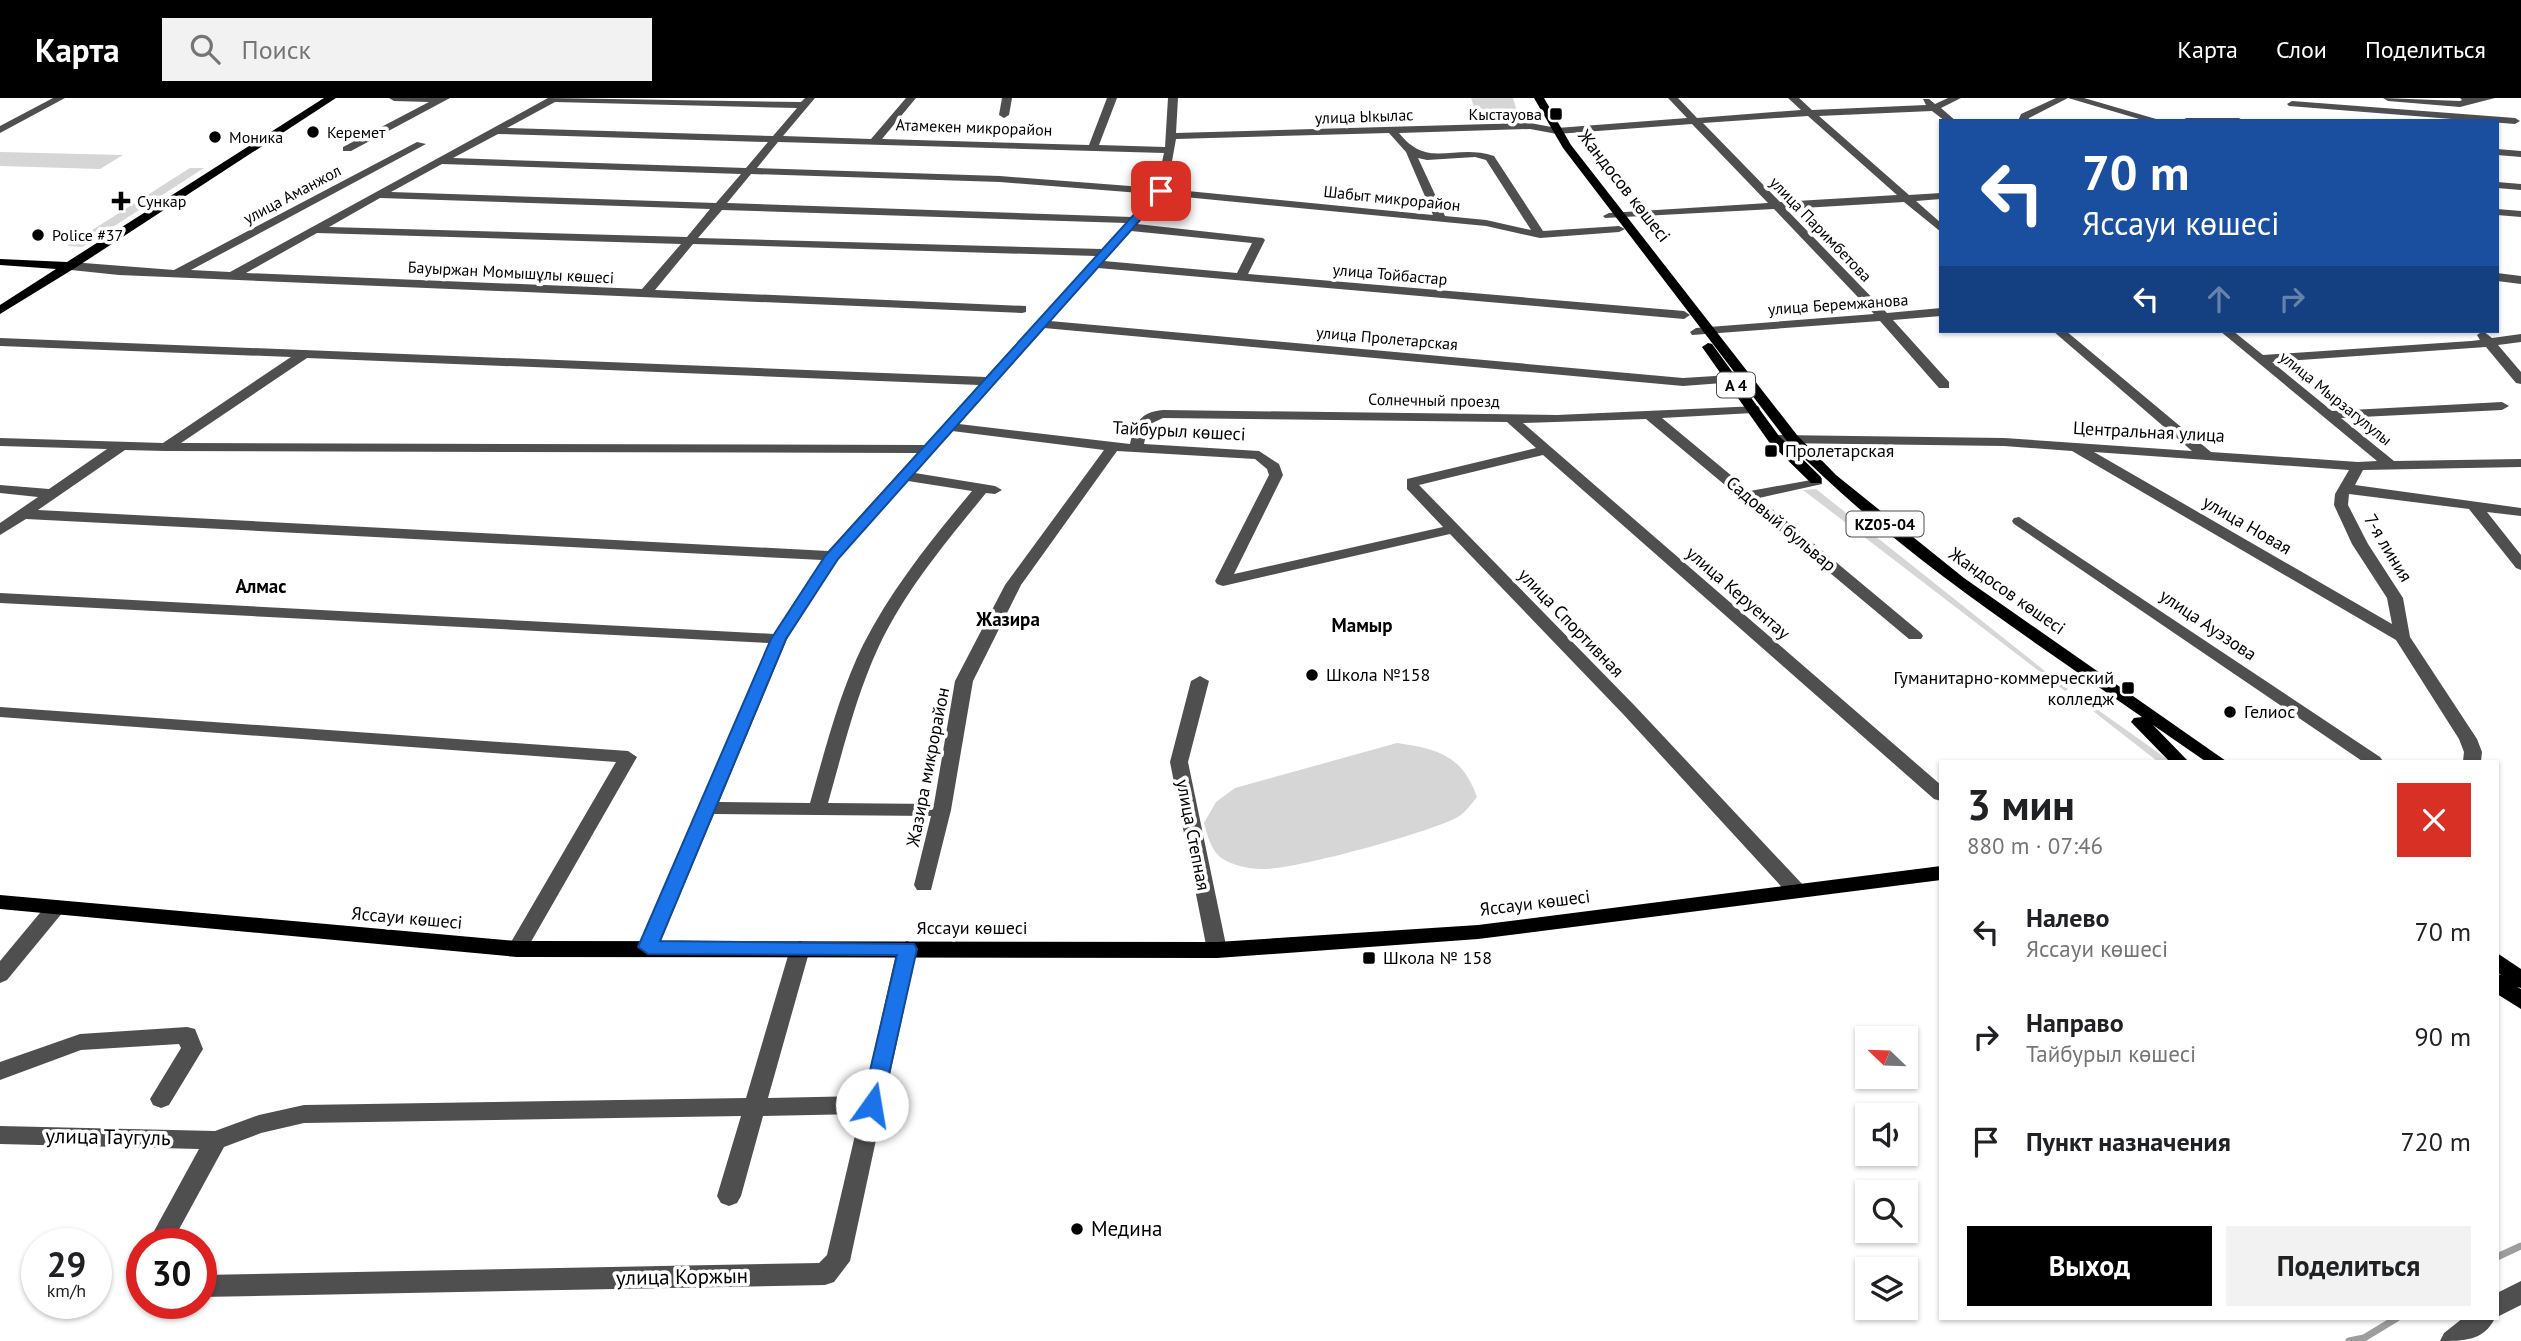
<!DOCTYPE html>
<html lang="ru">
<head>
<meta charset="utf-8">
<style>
  body { margin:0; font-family:"PT Sans",sans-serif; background:#f2f2f2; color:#202124; height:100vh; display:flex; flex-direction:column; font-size:26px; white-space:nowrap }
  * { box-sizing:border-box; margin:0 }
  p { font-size:23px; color:#757577 }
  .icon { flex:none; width:38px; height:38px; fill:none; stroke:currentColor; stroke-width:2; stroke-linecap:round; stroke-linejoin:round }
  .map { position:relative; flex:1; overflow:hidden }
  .drawer { position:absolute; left:1939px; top:662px; width:560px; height:560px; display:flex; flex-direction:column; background:#fff; border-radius:0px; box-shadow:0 2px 5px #0004 }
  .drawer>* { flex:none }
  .hud { position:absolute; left:1939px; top:21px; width:560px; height:214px; border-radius:0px; box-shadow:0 2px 5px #0004; background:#1a4fa0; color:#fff; overflow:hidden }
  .needle { width:46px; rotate:293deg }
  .fabs { position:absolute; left:1855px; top:928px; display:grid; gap:14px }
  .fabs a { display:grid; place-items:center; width:63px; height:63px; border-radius:0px; background:#fff; box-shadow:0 2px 5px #0004; font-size:35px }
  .speed { position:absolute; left:21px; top:1130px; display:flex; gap:14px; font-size:35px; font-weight:700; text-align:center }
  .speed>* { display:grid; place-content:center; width:91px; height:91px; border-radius:50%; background:#fff; box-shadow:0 2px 5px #0004; line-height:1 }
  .speed small { font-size:18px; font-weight:400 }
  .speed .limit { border:10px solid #d22; background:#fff; color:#111 }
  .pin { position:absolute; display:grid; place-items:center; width:60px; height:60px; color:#fff; margin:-30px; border-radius:14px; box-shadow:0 4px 10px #0006 }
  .me { position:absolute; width:77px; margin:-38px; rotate:13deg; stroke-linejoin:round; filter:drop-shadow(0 0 5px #0008) }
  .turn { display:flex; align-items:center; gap:24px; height:147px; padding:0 28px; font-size:32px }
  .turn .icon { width:91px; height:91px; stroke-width:2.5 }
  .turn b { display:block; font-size:49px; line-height:60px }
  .lanes { display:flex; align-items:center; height:66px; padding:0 28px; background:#0003; justify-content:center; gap:35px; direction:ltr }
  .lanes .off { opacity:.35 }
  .round { display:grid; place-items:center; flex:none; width:74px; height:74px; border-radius:0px; background:#f2f2f2 }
  .head { display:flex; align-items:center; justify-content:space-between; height:119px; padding:0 28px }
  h1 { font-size:42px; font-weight:700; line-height:52px }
  .button { display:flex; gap:14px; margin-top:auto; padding:14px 28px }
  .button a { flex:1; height:80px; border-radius:0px; background:#000; color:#fff; font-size:28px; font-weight:700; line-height:80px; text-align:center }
  .button a+a { background:#f2f2f2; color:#202124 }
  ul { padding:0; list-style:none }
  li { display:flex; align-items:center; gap:21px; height:105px; padding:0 28px }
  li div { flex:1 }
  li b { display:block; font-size:26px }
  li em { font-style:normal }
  header { display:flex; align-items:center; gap:42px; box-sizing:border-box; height:98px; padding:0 35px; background:#000; color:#fff }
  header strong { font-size:33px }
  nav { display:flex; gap:38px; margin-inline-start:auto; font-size:24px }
  .search { width:490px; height:63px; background:#f2f2f2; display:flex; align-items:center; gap:18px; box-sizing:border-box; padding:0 24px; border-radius:0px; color:#757577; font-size:26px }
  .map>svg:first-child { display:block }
  .green { fill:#d6d6d6 }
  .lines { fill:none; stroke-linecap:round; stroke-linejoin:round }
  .stream { stroke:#9d9d9d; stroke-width:7 }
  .minor { fill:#4f4f4f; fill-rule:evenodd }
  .major { fill:#000; fill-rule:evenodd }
  .route { fill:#1a73e8; stroke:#114b97; stroke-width:2 }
  .poi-dot { fill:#000; stroke:#fff; stroke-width:2.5 }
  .labels { text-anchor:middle; stroke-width:7; stroke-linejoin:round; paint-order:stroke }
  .far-poi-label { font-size:16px; fill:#000; stroke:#fff; text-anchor:start }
  .far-street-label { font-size:16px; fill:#000; stroke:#fff }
  .shield { fill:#fff; stroke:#4c4c4c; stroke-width:2 }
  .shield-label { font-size:16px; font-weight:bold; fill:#000 }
  .street-label { font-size:18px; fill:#000; stroke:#fff }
  .poi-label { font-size:18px; fill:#000; stroke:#fff; text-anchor:start }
  .neighbourhood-label { font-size:19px; font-weight:bold; fill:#000; stroke:#fff }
  .near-street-label { font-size:21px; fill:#000; stroke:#fff }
  .near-poi-label { font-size:21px; fill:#000; stroke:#fff; text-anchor:start }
</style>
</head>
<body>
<header>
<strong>Карта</strong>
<div class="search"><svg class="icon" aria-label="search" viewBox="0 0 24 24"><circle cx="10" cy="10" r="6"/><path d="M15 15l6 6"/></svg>Поиск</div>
<nav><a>Карта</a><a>Слои</a><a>Поделиться</a></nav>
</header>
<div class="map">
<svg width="2521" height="1243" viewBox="0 0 2521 1243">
  <rect width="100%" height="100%" fill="#fff"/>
  <g class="green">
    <path d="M 1471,0 L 1513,0 L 1517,13 L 1527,25 L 1517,26 L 1510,20 L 1478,20 Z"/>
    <path d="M 0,54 L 123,57 L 100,71 L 0,68 Z"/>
    <path d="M 190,70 L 204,70 L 82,149 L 67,148 Z"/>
    <path d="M 1816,391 L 2055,581 L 2068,591 L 2065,593 L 1803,392 Z"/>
    <path d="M 2098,612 L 2170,663 L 2157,663 L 2093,613 Z"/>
    <path d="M 1397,645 C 1438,651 1462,657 1477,699 C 1471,706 1466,714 1458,719 C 1431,734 1291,773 1261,771 C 1249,771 1230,767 1220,759 C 1211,751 1207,737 1204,725 L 1216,704 L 1235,690 Z"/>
  </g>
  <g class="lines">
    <g class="stream">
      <path d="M 2497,1159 L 2521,1148"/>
      <path d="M 2349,1243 L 2364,1240 L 2397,1220"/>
    </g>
    <g class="minor">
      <path d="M 53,0 L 65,0 L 0,35 L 0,28 Z"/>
      <path d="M 389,0 L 450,0 L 351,53 L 343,53 L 343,49 L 429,4 L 394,3 Z"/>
      <path d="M 548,0 L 801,4 L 805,0 L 815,0 L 783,38 L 871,41 L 906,0 L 916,0 L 882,41 L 1089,47 L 1107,0 L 1117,0 L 1099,47 L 1165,49 L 1168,0 L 1178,0 L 1176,35 L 1530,25 L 1557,30 L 1687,20 L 1668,0 L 1678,0 L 1697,20 L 1801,12 L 1788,0 L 1799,0 L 1812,12 L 1926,7 L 1923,1 L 1929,1 L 1935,6 L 1948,0 L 1961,0 L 1941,10 L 1956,23 L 1945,23 L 1932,13 L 1819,18 L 1909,97 L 1941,95 L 1941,101 L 1916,103 L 1941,125 L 1941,134 L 1904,104 L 1786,111 L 1887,215 L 1941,210 L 1941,218 L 1893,222 L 1949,284 L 1949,290 L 1939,290 L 1880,223 L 1692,237 L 1690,234 L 1696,230 L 1874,216 L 1774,111 L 1605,120 L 1603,118 L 1609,115 L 1768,105 L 1692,26 L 1557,36 L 1530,31 L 1399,35 C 1428,72 1454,45 1494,58 L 1543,133 L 1619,128 L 1625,131 L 1619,134 L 1540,140 L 1486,128 L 1164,97 L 1137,126 L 1263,140 L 1265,142 L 1248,176 L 1684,213 L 1690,217 L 1684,221 L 1098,170 L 1050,223 L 1683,280 L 1731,277 L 1736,278 L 1736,284 L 1683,288 L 1044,230 L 959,326 L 1130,346 C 1135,325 1140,314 1163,312 L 1557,317 L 1758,308 L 1760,311 L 1753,315 L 1662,320 L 1750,393 L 1822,380 L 1822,386 L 1759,400 L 1921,535 L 1923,538 L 1921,541 L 1909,541 L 1646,321 L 1523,325 L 1941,687 L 1941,703 L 1934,701 L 1543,357 L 1419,387 L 1635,608 L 1804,788 L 1807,793 L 1804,798 L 1790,798 L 1623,616 L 1450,436 L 1223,488 L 1217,486 L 1215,483 L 1269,377 L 1267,371 L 1255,361 L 1117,353 L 1021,487 L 973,583 L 951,712 L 931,792 L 917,792 L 914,787 L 931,718 L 714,716 L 658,849 L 655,854 L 648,856 L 641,854 L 638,849 L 769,545 L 0,505 L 0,495 L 774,536 L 822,462 L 26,421 L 0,437 L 0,425 L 38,399 L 0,395 L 0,387 L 49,391 L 107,351 L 0,348 L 0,340 L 163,345 L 291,259 L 0,248 L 0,240 L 986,279 L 1096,158 L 693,146 L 655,192 L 1026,208 L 1026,214 L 1022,215 L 119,177 L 71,172 L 65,168 L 71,164 L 174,172 L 417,44 L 426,46 L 191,172 L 230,174 ZM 555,4 L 797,10 L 773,38 L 507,30 ZM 1808,18 L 1897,97 L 1780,104 L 1703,25 ZM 1389,35 L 1406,54 L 1433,117 L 1167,91 L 1176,41 ZM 498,36 L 499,36 L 768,44 L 746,70 L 453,60 ZM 778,44 L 1164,55 L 1156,90 L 1000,78 L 757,70 ZM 1475,59 L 1486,62 L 1531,132 L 1486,122 L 1445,118 L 1418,60 L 1427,62 ZM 442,66 L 741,76 L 716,105 L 391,94 ZM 751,76 L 1000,84 L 1153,96 L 1132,119 L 727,105 ZM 380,100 L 710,111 L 687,139 L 329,129 ZM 722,112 L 1126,125 L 1102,151 L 698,140 ZM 1131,133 L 1252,145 L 1237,175 L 1104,163 ZM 317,135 L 681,146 L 642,191 L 246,175 ZM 307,260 L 979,287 L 925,347 L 181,345 ZM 1163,320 L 1507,324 L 1536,350 L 1407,381 L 1407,391 L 1443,429 L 1234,476 L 1283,377 L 1279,366 L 1259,353 L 1144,346 L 1148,327 ZM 952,333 L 1104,352 L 1005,487 L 955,583 L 934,706 L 828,705 C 843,652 856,597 879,548 C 906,491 947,443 986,395 L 995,396 L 1002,392 L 995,388 L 915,375 ZM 125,352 L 166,353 L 917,355 L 828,453 L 38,412 ZM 908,383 L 972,393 C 932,441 892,490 863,547 C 839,596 825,652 810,705 L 719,704 L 787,541 L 838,461 Z"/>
      <path d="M 1002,0 L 1012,0 L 1009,17 L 1004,20 L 999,17 Z"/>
      <path d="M 2056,0 L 2084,0 L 2163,23 L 2146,23 L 2068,0 L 2029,20 L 2028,23 L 2018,23 L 2021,16 Z"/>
      <path d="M 2383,0 L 2460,3 L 2462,2 L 2460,0 L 2495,0 L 2460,9 L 2388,3 Z"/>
      <path d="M 2292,3 L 2515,20 L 2520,23 L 2515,26 L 2289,8 L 2287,6 Z"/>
      <path d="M 2186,20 L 2239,20 L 2244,23 L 2181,23 Z"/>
      <path d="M 2497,51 L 2521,53 L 2521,59 L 2497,57 Z"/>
      <path d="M 2497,84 L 2521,86 L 2521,92 L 2497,90 Z"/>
      <path d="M 2497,111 L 2521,113 L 2521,119 L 2497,117 Z"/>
      <path d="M 2497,175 L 2521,178 L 2521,186 L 2497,183 Z"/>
      <path d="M 2053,233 L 2066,233 L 2211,354 L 2358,364 L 2377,363 L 2220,233 L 2233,233 L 2263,257 L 2471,243 L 2480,242 L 2477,237 L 2483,233 L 2492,240 L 2521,236 L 2521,244 L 2498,247 L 2521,274 L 2521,286 L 2516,285 L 2486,249 L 2272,264 L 2332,313 L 2502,304 L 2509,308 L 2502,312 L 2341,320 L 2394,363 L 2521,361 L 2521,369 L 2363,372 L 2355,387 L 2521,410 L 2521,418 L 2487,414 L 2521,457 L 2521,472 L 2516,470 L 2469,411 L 2349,396 L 2348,407 L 2368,446 L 2403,500 L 2410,539 L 2477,641 L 2482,654 L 2481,663 L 2463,663 L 2464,654 L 2459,641 L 2396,542 L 2072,353 L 2004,348 L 1774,345 L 1767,341 L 1774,337 L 2004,340 L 2192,353 ZM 2094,354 L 2349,372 L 2335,396 L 2334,407 L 2352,446 L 2387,500 L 2392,526 Z"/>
      <path d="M 2019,419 L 2380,659 L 2383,663 L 2362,663 L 2014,426 L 2012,423 L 2014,420 Z"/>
      <path d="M 1200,578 L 1209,583 L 1188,664 L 1227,852 L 1224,857 L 1217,860 L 1210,857 L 1207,852 L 1170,664 L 1191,583 Z"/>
      <path d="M 0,609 L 628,653 L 637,659 L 524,856 L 517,859 L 510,856 L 507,851 L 616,664 L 0,619 Z"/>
      <path d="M 56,802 L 63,804 L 66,809 L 63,814 L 7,882 L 0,885 L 0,863 L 49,804 Z"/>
      <path d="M 800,843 L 807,846 L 810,851 L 768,1000 L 864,998 L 897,851 L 900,846 L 907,843 L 914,846 L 917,851 L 850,1163 L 834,1184 L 825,1187 L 201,1199 L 201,1177 L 819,1165 L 827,1157 L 860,1016 L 763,1018 L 741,1098 L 737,1105 L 729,1108 L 721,1105 L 717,1098 L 741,1018 L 304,1025 L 261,1035 L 224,1049 L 171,1146 L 147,1146 L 199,1051 L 0,1046 L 0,1028 L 215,1033 L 259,1017 L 304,1007 L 746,1000 L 790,851 L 793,846 Z"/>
      <path d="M 187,929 L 195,931 L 203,951 L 169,1007 L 161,1010 L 153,1007 L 150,1001 L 181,950 L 179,946 L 81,952 L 0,982 L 0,964 L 80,936 Z"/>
      <path d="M 2521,1183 L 2521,1207 L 2497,1219 L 2497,1195 Z"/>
      <path d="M 2463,1220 L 2495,1220 C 2484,1243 2463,1243 2440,1243 L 2444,1235 Z"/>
    </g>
    <g class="major">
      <path d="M 324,0 L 336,0 L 75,170 L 0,216 L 0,207 L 56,171 L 0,167 L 0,161 L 67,164 Z"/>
      <path d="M 1534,0 L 1544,0 L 1571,47 L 1797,337 L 1836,377 L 1964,480 L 2226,663 L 2205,663 L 2153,627 L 2188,663 L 2169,663 L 2131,624 L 2134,620 L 2142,619 C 2019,533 1892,451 1787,343 L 1563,50 Z"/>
      <path d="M 1708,245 L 1712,246 L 1779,338 L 1821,379 L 1821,385 L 1811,385 L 1769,344 L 1702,249 Z"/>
      <path d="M 1941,768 L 1941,782 L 1478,841 L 1217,860 L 517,859 L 0,811 L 0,797 L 517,843 L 1217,844 L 1478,827 Z"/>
      <path d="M 2497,855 L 2521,871 L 2521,890 L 2517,889 L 2521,891 L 2521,911 L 2497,896 L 2497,876 L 2501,877 L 2497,874 Z"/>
    </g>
  </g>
  <path class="route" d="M 1157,91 L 1166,93 L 838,461 L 786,541 L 660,843 L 914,846 L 917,851 L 882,1007 L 879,1013 L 865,1013 L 862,1007 L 897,857 L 648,856 L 638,849 L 771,541 L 825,458 Z"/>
  <g class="poi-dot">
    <rect x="1549" y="9" width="14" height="14" rx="3.5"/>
    <circle cx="313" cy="34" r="7"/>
    <circle cx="215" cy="39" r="7"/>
    <path d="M117.5 92.5h7v7h7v7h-7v7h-7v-7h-7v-7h7z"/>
    <circle cx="38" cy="137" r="7"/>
    <rect x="1764" y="346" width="14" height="14" rx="3.5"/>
    <circle cx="1312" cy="577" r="7"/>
    <rect x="2121" y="583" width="14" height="14" rx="3.5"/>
    <circle cx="2230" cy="614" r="7"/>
    <rect x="1362" y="853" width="14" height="14" rx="3.5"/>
    <circle cx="1077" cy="1131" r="7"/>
  </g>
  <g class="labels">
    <g class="far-poi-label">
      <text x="1542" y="22" text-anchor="end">Кыстауова</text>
      <text x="327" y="40">Керемет</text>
      <text x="229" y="45">Моника</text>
      <text x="137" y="109">Сункар</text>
      <text x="52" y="143">Police #37</text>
    </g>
    <g class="far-street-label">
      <text transform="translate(1364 18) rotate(-2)" y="6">улица Ыкылас</text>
      <text transform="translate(974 29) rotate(2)" y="6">Атамекен микрорайон</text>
      <text transform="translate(292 96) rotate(-28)" y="6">улица Аманжол</text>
      <text transform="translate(1392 100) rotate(6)" y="6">Шабыт микрорайон</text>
      <text transform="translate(1821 131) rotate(46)" y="6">улица Паримбетова</text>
      <text transform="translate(511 174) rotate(3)" y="6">Бауыржан Момышұлы көшесі</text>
      <text transform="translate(1390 176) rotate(5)" y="6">улица Тойбастар</text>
      <text transform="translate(1838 206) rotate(-4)" y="6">улица Беремжанова</text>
      <text transform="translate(1387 240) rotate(5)" y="6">улица Пролетарская</text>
      <text transform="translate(2336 300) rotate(39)" y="6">улица Мырзагулулы</text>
      <text transform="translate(1434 302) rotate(1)" y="6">Солнечный проезд</text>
    </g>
    <g class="shield">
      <rect x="1717" y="274.5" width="38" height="25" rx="5"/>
      <rect x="1846.5" y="413.5" width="77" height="25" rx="5"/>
    </g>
    <g class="shield-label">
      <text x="1736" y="293">А 4</text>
      <text x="1885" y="432">KZ05-04</text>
    </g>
    <g class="street-label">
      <text transform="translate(1624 88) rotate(52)" y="6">Жандосов көшесі</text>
      <text transform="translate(1179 333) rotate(3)" y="6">Тайбурыл көшесі</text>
      <text transform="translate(2149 334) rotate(3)" y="6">Центральная улица</text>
      <text transform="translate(1781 426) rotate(40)" y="6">Садовый бульвар</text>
      <text transform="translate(2247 427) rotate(30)" y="6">улица Новая</text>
      <text transform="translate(2388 450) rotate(59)" y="6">7-я линия</text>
      <text transform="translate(2007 493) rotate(35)" y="6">Жандосов көшесі</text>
      <text transform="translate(1738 495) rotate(41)" y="6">улица Керуентау</text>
      <text transform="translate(1571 525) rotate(46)" y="6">улица Спортивная</text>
      <text transform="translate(2208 527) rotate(34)" y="6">улица Ауэзова</text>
      <text transform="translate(928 669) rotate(-79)" y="6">Жазира микрорайон</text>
      <text transform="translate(1193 737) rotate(79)" y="6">улица Степная</text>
      <text transform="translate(1535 805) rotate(-7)" y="6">Яссауи көшесі</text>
      <text transform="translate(407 820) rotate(5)" y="6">Яссауи көшесі</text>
      <text x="972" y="836">Яссауи көшесі</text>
    </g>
    <g class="poi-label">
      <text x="1785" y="359">Пролетарская</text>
      <text x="1326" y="583">Школа №158</text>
      <text x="2114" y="586" text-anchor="end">Гуманитарно-коммерческий<tspan x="2114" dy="21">колледж</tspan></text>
      <text x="2244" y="620">Гелиос</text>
      <text x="1383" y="866">Школа № 158</text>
    </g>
    <g class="neighbourhood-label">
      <text x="261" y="495">Алмас</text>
      <text x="1008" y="528">Жазира</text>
      <text x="1362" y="534">Мамыр</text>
    </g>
    <g class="near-street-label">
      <text transform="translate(108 1039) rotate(1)" y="7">улица Таугуль</text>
      <text transform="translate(682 1179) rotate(-1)" y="7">улица Коржын</text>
    </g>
    <g class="near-poi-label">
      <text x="1091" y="1138">Медина</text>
    </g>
  </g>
</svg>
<div class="fabs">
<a><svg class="needle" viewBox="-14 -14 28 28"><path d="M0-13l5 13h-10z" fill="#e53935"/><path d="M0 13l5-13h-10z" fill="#757577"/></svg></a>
<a><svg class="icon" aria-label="sound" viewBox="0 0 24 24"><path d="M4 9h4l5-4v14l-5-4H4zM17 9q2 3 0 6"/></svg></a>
<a><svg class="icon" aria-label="search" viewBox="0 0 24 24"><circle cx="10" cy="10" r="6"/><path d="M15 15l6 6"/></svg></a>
<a><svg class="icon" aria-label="layers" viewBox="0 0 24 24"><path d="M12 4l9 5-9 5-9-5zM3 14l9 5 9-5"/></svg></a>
</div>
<div class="speed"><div>29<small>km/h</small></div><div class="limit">30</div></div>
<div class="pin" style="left:1161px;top:93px;background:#d93025"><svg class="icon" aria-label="arrive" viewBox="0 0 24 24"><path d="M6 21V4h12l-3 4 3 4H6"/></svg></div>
<svg class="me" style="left:872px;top:1007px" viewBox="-20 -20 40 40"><circle r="19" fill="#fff"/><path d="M0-13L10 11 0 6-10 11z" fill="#1a73e8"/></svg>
<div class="hud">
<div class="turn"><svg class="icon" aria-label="left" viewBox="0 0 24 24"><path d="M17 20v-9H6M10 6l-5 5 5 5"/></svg><div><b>70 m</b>Яссауи көшесі</div></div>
<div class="lanes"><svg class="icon" aria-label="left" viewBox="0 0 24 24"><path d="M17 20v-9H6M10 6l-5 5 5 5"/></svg><svg class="icon off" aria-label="ahead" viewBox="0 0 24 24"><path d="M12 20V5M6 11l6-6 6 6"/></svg><svg class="icon off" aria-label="right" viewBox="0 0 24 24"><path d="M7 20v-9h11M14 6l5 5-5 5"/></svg></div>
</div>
<section class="drawer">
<div class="head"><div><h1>3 мин</h1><p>880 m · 07:46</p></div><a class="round" style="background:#d93025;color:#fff"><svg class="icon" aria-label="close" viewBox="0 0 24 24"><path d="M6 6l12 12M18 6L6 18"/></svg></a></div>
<ul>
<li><svg class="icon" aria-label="left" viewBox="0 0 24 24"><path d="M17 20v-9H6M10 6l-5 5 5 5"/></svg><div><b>Налево</b><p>Яссауи көшесі</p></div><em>70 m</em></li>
<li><svg class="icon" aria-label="right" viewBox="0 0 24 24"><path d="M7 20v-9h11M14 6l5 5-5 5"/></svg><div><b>Направо</b><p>Тайбурыл көшесі</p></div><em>90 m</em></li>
<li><svg class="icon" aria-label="arrive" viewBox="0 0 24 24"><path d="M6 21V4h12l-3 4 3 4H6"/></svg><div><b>Пункт назначения</b></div><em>720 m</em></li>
</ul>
<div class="button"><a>Выход</a><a>Поделиться</a></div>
</section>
</div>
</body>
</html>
